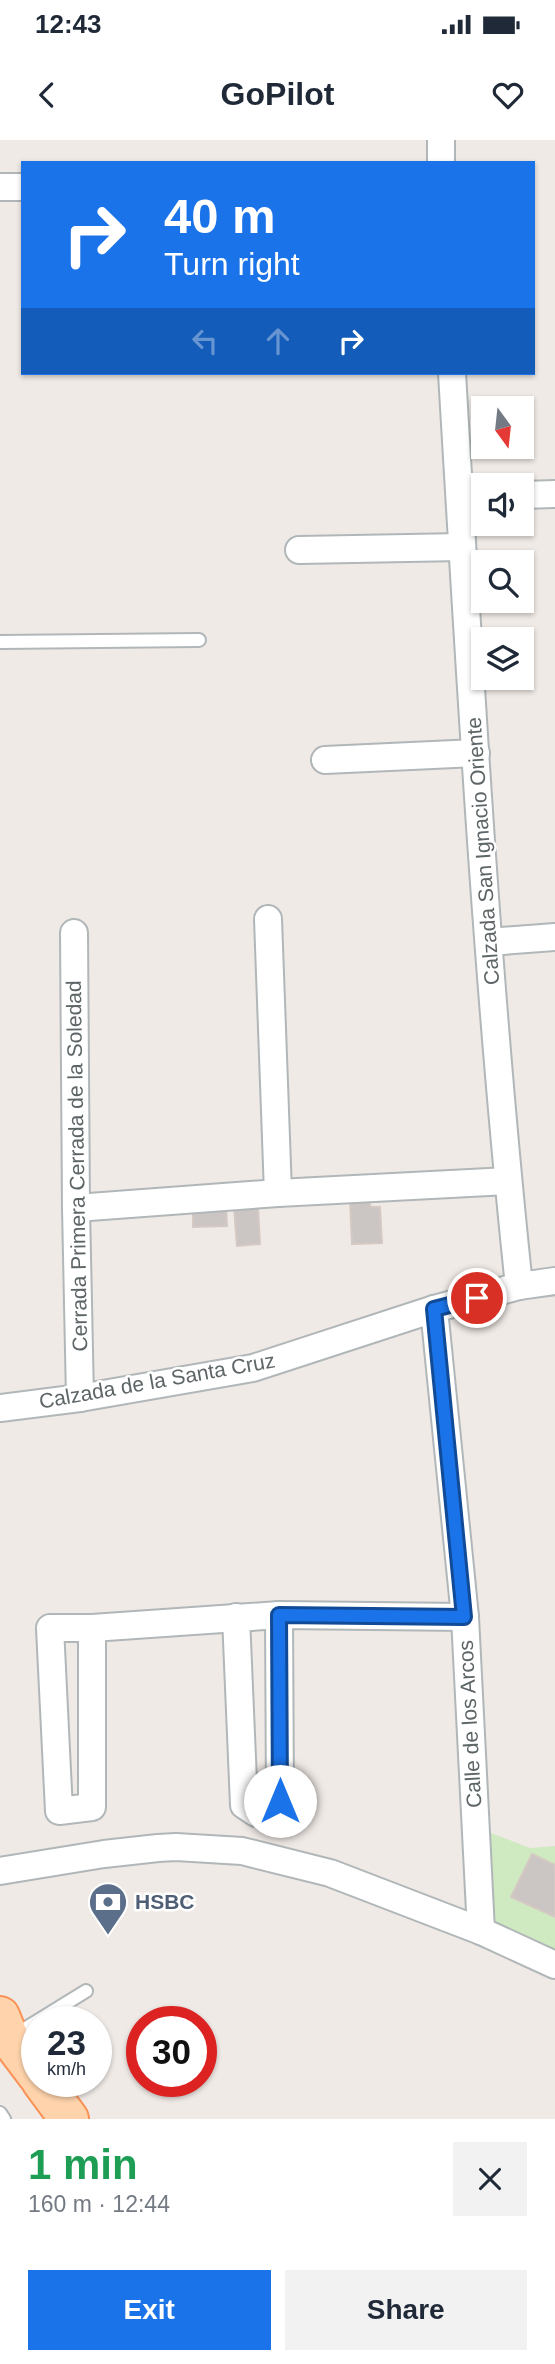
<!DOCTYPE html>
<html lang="en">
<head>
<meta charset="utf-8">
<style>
  body { margin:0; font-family:Helvetica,sans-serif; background:#f2f2f3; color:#1f2937; height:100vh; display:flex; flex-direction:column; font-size:26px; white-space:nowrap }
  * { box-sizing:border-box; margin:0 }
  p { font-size:23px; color:#747a83 }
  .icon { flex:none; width:38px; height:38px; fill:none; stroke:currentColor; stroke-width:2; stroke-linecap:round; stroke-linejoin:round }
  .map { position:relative; height:1979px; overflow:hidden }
  .sheet { display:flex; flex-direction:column; background:#fff; flex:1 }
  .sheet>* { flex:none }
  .guide { position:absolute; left:21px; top:21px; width:514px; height:214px; border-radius:0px; box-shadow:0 2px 5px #0004; background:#1a73e8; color:#fff; overflow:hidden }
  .needle { width:46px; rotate:165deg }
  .fabs { position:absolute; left:471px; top:256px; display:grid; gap:14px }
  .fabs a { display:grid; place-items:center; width:63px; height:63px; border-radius:0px; background:#fff; box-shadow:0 2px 5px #0004; font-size:35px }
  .speed { position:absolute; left:21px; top:1866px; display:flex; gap:14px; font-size:35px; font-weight:700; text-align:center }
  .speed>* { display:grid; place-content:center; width:91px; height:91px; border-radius:50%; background:#fff; box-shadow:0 2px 5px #0004; line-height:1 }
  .speed small { font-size:18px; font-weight:400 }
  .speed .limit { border:10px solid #d22; background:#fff; color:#111 }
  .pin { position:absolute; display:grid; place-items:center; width:60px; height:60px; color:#fff; margin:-30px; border:4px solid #fff; border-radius:50%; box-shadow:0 2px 7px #0007 }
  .me { position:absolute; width:77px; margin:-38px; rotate:0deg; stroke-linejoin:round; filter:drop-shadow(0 0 5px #0008) }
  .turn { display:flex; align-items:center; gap:24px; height:147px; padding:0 28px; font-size:32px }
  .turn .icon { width:91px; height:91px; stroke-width:2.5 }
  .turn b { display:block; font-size:49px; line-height:60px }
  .lanes { display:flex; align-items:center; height:66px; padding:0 28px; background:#0003; justify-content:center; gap:35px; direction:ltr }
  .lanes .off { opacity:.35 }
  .round { display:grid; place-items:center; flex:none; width:74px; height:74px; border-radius:0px; background:#f2f2f3 }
  .headline { display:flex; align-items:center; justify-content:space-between; height:119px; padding:0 28px }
  h1 { font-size:42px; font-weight:600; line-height:52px; color:#1e9e55 }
  .button { display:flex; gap:14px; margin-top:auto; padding:14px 28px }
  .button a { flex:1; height:80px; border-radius:0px; background:#1a73e8; color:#fff; font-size:28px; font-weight:600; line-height:80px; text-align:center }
  .button a+a { background:#f2f2f3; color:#1f2937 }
  .status { display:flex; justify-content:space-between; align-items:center; height:49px; padding:0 35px; background:#fff; direction:ltr }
  .status svg { height:19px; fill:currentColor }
  header { display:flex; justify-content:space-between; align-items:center; height:91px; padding:0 28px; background:#fff; font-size:32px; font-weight:600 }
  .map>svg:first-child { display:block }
  .green { fill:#cfe9c1 }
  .building { fill:#cbc5c3; stroke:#d5c9c3; stroke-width:2 }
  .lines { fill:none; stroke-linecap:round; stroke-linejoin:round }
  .lane-casing { stroke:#b1b7b9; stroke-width:16 }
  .street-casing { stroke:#b1b7b9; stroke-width:30 }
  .primary-casing { stroke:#f99256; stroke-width:42 }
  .lane { stroke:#fff; stroke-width:12 }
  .street { stroke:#fff; stroke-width:26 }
  .primary { stroke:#ffd4ac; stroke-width:38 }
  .route-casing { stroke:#114b97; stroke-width:18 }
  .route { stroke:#1a73e8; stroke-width:12 }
  .labels { text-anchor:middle; stroke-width:5; stroke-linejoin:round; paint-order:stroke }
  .street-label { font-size:21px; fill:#5d6567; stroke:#fff }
  .service-label { font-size:21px; font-weight:bold; fill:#4e5e75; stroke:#fff; text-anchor:start }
</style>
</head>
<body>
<div class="status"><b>12:43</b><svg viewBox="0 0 49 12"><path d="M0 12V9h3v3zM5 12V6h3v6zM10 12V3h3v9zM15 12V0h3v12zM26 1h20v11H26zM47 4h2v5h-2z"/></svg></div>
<header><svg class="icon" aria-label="back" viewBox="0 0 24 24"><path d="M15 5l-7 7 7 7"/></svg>GoPilot<svg class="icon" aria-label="heart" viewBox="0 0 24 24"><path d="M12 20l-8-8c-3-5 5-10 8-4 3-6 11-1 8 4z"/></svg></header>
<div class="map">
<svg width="555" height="1979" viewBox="0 0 555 1979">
  <rect width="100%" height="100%" fill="#f0eae6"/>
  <path class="green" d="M 478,1688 L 530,1708 L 555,1706 L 555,1725 L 532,1715 L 512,1757 L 555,1777 L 555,1825 L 481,1791 Z"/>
  <g class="building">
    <path d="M 368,1060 L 371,1067 L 380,1067 L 382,1103 L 352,1104 L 350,1061 Z"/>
    <path d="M 226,1065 L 227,1086 L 193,1087 L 193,1066 Z"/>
    <path d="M 258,1067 L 260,1104 L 237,1106 L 234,1068 Z"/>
    <path d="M 532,1714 L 555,1725 L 555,1777 L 511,1757 Z"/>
  </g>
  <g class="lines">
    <g class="lane-casing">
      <g id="lane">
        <path d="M 0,502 L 199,500"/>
        <path d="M 13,1896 L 86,1851"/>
        <path d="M 0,1973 L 4,1979"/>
      </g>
    </g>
    <g class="street-casing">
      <g id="street">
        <path d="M 441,23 L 441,0"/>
        <path d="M 0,47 L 23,47"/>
        <path d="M 452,233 C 470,537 487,843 519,1146"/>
        <path d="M 522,355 L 555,354"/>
        <path d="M 299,410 L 462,407"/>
        <path d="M 325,620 L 476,613"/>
        <path d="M 268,779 L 278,1053"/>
        <path d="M 74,793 L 76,1068 L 80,1258"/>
        <path d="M 489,802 L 555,797"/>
        <path d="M 76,1068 L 278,1053 L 508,1041"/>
        <path d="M 434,1169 L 465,1477 L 481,1791"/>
        <path d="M 0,1268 L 80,1258 L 253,1228 L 434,1169 L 519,1146 L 555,1141"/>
        <path d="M 236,1477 L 244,1665 L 256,1673 L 270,1672 L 280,1661 L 279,1475"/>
        <path d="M 92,1488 L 92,1667 L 59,1671 L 50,1488 L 92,1488 L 279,1475 L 465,1477"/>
        <path d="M 0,1731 L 104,1714 L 158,1708 L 176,1707 L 242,1711 L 330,1733 L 481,1791 L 555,1825"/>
      </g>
    </g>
    <g class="primary-casing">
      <g id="primary">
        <path d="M 0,1876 L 9,1898 L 37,1935"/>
        <path d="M 41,1941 L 69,1979"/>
      </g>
    </g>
    <use href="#lane" class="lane"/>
    <use href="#street" class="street"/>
    <use href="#primary" class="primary"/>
  </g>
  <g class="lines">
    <g class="route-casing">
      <path id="route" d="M 280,1661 L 279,1475 L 464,1477 L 434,1169 L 477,1158"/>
    </g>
    <use href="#route" class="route"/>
  </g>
  <defs>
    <g id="bank-pin" transform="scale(2.0125)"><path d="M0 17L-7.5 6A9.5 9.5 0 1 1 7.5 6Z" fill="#5c6f8a" stroke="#fff"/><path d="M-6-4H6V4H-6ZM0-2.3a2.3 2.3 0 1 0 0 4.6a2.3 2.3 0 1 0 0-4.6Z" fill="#fff"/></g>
  </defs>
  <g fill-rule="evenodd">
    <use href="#bank-pin" x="108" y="1762"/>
  </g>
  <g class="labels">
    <g class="street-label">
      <text transform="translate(483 711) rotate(-94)" y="7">Calzada San Ignacio Oriente</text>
      <text transform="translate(77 1026) rotate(-91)" y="7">Cerrada Primera Cerrada de la Soledad</text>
      <text transform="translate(157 1241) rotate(-10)" y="7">Calzada de la Santa Cruz</text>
      <text transform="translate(470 1584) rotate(-93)" y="7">Calle de los Arcos</text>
    </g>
    <g class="service-label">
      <text x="135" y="1769">HSBC</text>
    </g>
  </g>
</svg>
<div class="fabs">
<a><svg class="needle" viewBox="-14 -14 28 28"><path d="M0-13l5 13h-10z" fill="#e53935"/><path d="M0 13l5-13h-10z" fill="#747a83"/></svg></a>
<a><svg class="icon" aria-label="sound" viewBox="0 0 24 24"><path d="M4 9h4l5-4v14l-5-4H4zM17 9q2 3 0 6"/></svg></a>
<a><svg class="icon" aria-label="search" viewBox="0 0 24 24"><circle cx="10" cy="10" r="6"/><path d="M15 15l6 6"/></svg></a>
<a><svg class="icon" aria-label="layers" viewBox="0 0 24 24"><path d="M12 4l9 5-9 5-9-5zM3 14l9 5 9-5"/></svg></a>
</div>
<div class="speed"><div>23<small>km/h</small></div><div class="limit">30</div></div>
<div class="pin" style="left:477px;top:1158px;background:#d93025"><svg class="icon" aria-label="arrive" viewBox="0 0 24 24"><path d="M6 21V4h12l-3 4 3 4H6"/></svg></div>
<svg class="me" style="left:280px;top:1661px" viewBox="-20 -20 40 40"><circle r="19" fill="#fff"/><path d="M0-13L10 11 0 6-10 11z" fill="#1a73e8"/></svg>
<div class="guide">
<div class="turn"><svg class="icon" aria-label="right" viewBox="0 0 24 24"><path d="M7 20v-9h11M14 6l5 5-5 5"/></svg><div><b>40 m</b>Turn right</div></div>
<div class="lanes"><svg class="icon off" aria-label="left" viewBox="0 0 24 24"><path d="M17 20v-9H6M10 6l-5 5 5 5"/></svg><svg class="icon off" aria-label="ahead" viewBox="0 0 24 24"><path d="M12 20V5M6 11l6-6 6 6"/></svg><svg class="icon" aria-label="right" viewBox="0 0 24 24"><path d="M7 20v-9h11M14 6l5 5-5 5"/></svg></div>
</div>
</div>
<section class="sheet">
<div class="headline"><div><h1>1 min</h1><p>160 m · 12:44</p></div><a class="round"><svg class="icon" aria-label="close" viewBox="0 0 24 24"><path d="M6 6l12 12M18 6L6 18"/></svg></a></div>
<div class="button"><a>Exit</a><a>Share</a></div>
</section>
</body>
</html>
